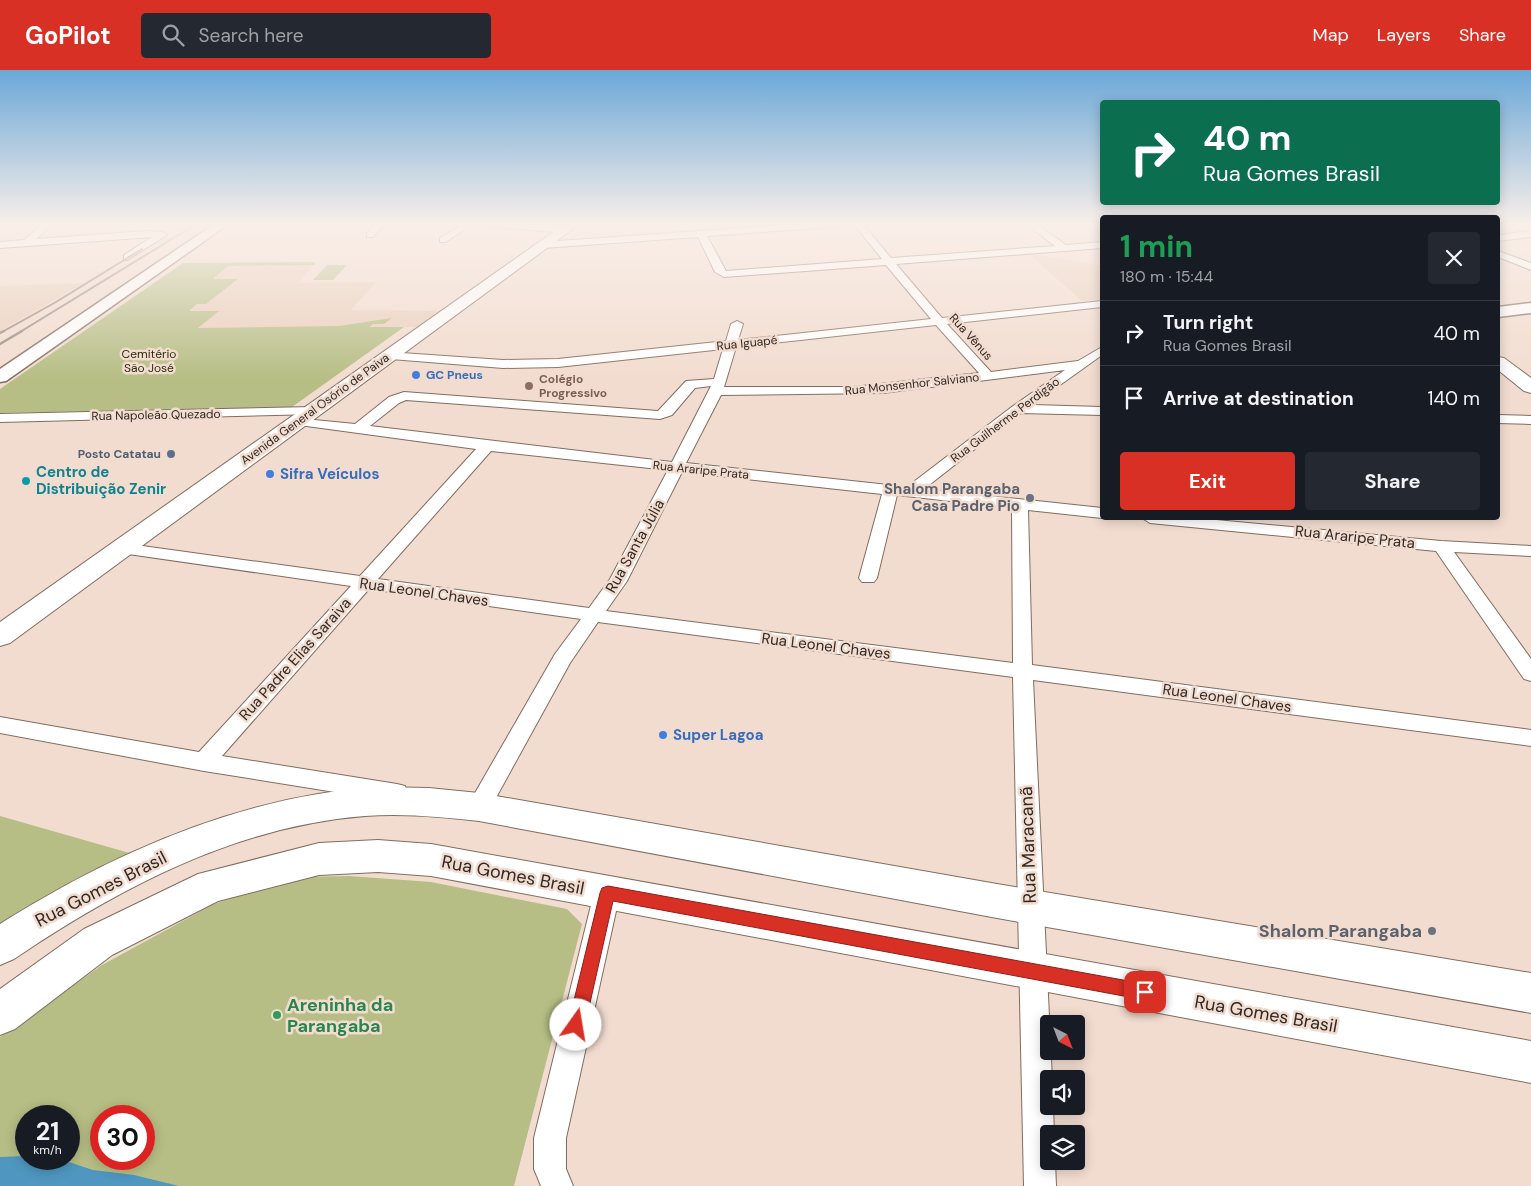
<!DOCTYPE html>
<html lang="en">
<head>
<meta charset="utf-8">
<style>
  body { margin:0; font-family:"DM Sans",sans-serif; background:#242831; color:#f1f3f6; height:100vh; display:flex; flex-direction:column; font-size:19px; white-space:nowrap }
  * { box-sizing:border-box; margin:0 }
  p { font-size:16px; color:#9ea1a6 }
  .icon { flex:none; width:28px; height:28px; fill:none; stroke:currentColor; stroke-width:2; stroke-linecap:round; stroke-linejoin:round }
  .map { position:relative; flex:1; overflow:hidden }
  .details { position:absolute; left:1100px; top:145px; width:400px; height:305px; display:flex; flex-direction:column; background:#171b24; border-radius:5px; box-shadow:0 2px 12px #0003 }
  .details>* { flex:none }
  .hud { position:absolute; left:1100px; top:30px; width:400px; height:105px; border-radius:5px; box-shadow:0 2px 12px #0003; background:#0b6e4f; color:#fff; overflow:hidden }
  .needle { width:32px; rotate:138deg }
  .buttons { position:absolute; left:1040px; top:945px; display:grid; gap:10px }
  .buttons a { display:grid; place-items:center; width:45px; height:45px; border-radius:5px; background:#171b24; box-shadow:0 2px 12px #0003; font-size:25px }
  .speed { position:absolute; left:15px; top:1035px; display:flex; gap:10px; font-size:25px; font-weight:700; text-align:center }
  .speed>* { display:grid; place-content:center; width:65px; height:65px; border-radius:50%; background:#171b24; box-shadow:0 2px 12px #0003; line-height:1 }
  .speed small { font-size:12px; font-weight:400 }
  .speed .limit { border:8px solid #d22; background:#fff; color:#111 }
  .pin { position:absolute; display:grid; place-items:center; width:42px; height:42px; color:#fff; margin:-21px; border-radius:10px; box-shadow:0 2px 8px #0006 }
  .me { position:absolute; width:55px; margin:-28px; rotate:13deg; stroke-linejoin:round; filter:drop-shadow(0 0 4px #0008) }
  .turn { display:flex; align-items:center; gap:18px; height:105px; padding:0 20px; font-size:22px }
  .turn .icon { width:65px; height:65px; stroke-width:2.5 }
  .turn b { display:block; font-size:35px; line-height:42px }
  .round { display:grid; place-items:center; flex:none; width:52px; height:52px; border-radius:5px; background:#242831 }
  .summary { display:flex; align-items:center; justify-content:space-between; height:85px; padding:0 20px }
  h1 { font-size:30px; font-weight:700; line-height:38px; color:#1e9e55 }
  .action { display:flex; gap:10px; margin-top:auto; padding:10px 20px }
  .action a { flex:1; height:58px; border-radius:5px; background:#d93025; color:#fff; font-size:20px; font-weight:700; line-height:58px; text-align:center }
  .action a+a { background:#242831; color:#f1f3f6 }
  ul { padding:0; list-style:none }
  li { display:flex; align-items:center; gap:15px; height:65px; padding:0 20px; border-top:1px solid #363941 }
  li div { flex:1 }
  li b { display:block; font-size:19px }
  li em { font-style:normal }
  header { display:flex; align-items:center; gap:30px; box-sizing:border-box; height:70px; padding:0 25px; background:#d93025; color:#fff }
  header strong { font-size:24px }
  nav { display:flex; gap:28px; margin-inline-start:auto; font-size:18px }
  .search { width:350px; height:45px; background:#242831; display:flex; align-items:center; gap:12px; box-sizing:border-box; padding:0 18px; border-radius:5px; color:#9ea1a6; font-size:19px }
  .map>svg:first-child { display:block }
  .built { fill:#eacfbd }
  .green { fill:#b6be85; fill-rule:evenodd }
  .water { fill:#4f97c0 }
  .lines { fill:none; stroke-linecap:round; stroke-linejoin:round }
  .minor-casing { stroke:#806d61; stroke-width:2 }
  .secondary-casing { stroke:#806d61; stroke-width:3 }
  .primary-casing { stroke:#806d61; stroke-width:2 }
  .minor { fill:#fff; fill-rule:evenodd }
  .secondary { fill:#fff; fill-rule:evenodd }
  .primary { fill:#fff; fill-rule:evenodd }
  .rail-far1 { stroke:#9b8b82; stroke-width:2 }
  .rail { stroke:#9b8b82; stroke-width:2.5 }
  .route { fill:#d93025; stroke:#8d1f18 }
  .shop-dot { fill:#3f7fe0; stroke:#f2dccf; stroke-width:2 }
  .education-dot { fill:#8d6e63; stroke:#f2dccf; stroke-width:2 }
  .service-dot { fill:#5c6f8a; stroke:#f2dccf; stroke-width:2 }
  .culture-dot { fill:#0f9aa8; stroke:#f2dccf; stroke-width:2 }
  .worship-dot { fill:#6b7280; stroke:#f2dccf; stroke-width:2 }
  .leisure-dot { fill:#2e9e5b; stroke:#f2dccf; stroke-width:2 }
  .labels { text-anchor:middle; stroke-width:5; stroke-linejoin:round; paint-order:stroke }
  .far-street-label { font-size:12px; fill:#302823; stroke:#f2dccf }
  .far-park-label { font-size:12px; fill:#2a2d0e; stroke:#f2dccf }
  .far-shop-label { font-size:12px; font-weight:bold; fill:#366cbe; stroke:#f2dccf; text-anchor:start }
  .far-education-label { font-size:12px; font-weight:bold; fill:#785e54; stroke:#f2dccf; text-anchor:start }
  .far-service-label { font-size:12px; font-weight:bold; fill:#4e5e75; stroke:#f2dccf; text-anchor:end }
  .culture-label { font-size:15px; font-weight:bold; fill:#0d838f; stroke:#f2dccf; text-anchor:start }
  .shop-label { font-size:15px; font-weight:bold; fill:#366cbe; stroke:#f2dccf; text-anchor:start }
  .worship-label { font-size:15px; font-weight:bold; fill:#5b616d; stroke:#f2dccf; text-anchor:end }
  .street-label { font-size:15px; fill:#302823; stroke:#f2dccf }
  .near-street-label { font-size:18px; fill:#302823; stroke:#f2dccf }
  .near-worship-label { font-size:18px; font-weight:bold; fill:#5b616d; stroke:#f2dccf; text-anchor:end }
  .near-leisure-label { font-size:18px; font-weight:bold; fill:#27864d; stroke:#f2dccf; text-anchor:start }
</style>
</head>
<body>
<header>
<strong>GoPilot</strong>
<div class="search"><svg class="icon" aria-label="search" viewBox="0 0 24 24"><circle cx="10" cy="10" r="6"/><path d="M15 15l6 6"/></svg>Search here</div>
<nav><a>Map</a><a>Layers</a><a>Share</a></nav>
</header>
<div class="map">
<svg width="1531" height="1116" viewBox="0 0 1531 1116">
  <rect width="100%" height="100%" fill="#f2dccf"/>
  <g class="built">
    <path d="M 1028,183 L 1102,196 L 1102,230 L 1082,231 Z"/>
    <path d="M 233,192 L 316,192 L 298,213 L 376,212 L 351,240 L 447,241 L 426,257 L 197,258 L 218,241 L 188,241 L 229,210 L 212,209 Z"/>
    <path d="M 84,213 L 0,261 L 0,216 Z"/>
  </g>
  <g class="green">
    <path d="M 316,192 L 314,195 L 228,196 L 213,209 L 238,209 L 206,234 L 197,234 L 189,241 L 219,241 L 198,258 L 339,256 L 392,248 L 384,254 L 373,254 L 369,257 L 404,257 L 292,337 L 0,343 L 0,319 L 183,193 Z"/>
    <path d="M 327,195 L 347,195 L 333,210 L 313,210 Z"/>
    <path d="M 0,746 L 133,784 L 0,862 Z"/>
    <path d="M 349,806 L 431,812 L 567,839 L 582,854 L 514,1116 L 0,1116 L 0,967 L 102,895 L 212,835 L 264,815 L 293,807 ZM 26,1046 L 69,1046 L 69,1089 L 26,1089 ZM 101,1046 L 144,1046 L 144,1089 L 101,1089 Z"/>
  </g>
  <path class="water" d="M 26,1086 L 26,1089 L 60,1089 L 93,1100 L 134,1105 L 179,1116 L 0,1116 L 0,1087 Z"/>
  <g class="lines">
    <g class="minor-casing">
      <g id="minor">
        <path d="M 44,153 L 53,153 L 36,169 L 146,161 L 162,162 L 167,165 L 127,190 L 124,189 L 124,185 L 152,167 L 0,178 L 0,172 L 24,170 Z"/>
        <path d="M 377,153 L 386,153 L 373,167 L 367,167 L 367,163 Z"/>
        <path d="M 464,153 L 474,153 L 446,172 L 440,172 L 440,168 Z"/>
        <path d="M 482,153 L 515,153 L 565,157 L 570,160 L 565,163 L 486,156 Z"/>
        <path d="M 812,153 L 852,153 L 848,156 L 707,166 L 726,201 L 882,189 L 853,153 L 862,153 L 891,188 L 1055,176 L 1025,153 L 1035,153 L 1066,175 L 1102,172 L 1102,178 L 896,194 L 942,248 L 1102,231 L 1102,237 L 947,254 L 991,302 L 1078,291 L 1102,277 L 1102,285 L 1032,335 L 1102,337 L 1102,345 L 1021,343 L 924,419 L 1102,438 L 1102,448 L 1028,440 L 1032,595 L 1531,660 L 1531,676 L 1033,610 L 1052,1009 L 1049,1009 L 1049,1036 L 1053,1036 L 1054,1064 L 1049,1064 L 1049,1091 L 1055,1091 L 1056,1116 L 1024,1116 L 1013,607 L 598,552 L 570,593 L 487,744 L 479,747 L 471,744 L 467,737 L 471,730 L 555,584 L 581,549 L 369,519 L 222,686 L 397,714 L 405,716 L 408,723 L 405,730 L 397,732 L 204,701 L 0,663 L 0,647 L 199,682 L 351,516 L 121,483 L 115,482 L 113,478 L 115,474 L 121,473 L 360,506 L 476,379 L 299,355 L 294,354 L 292,351 L 294,348 L 355,354 L 389,327 L 404,322 L 658,341 L 686,311 L 714,309 L 723,279 L 558,297 L 503,298 L 391,289 L 387,288 L 385,285 L 387,282 L 503,290 L 558,289 L 726,271 L 731,254 L 737,251 L 743,254 L 738,270 L 931,249 L 886,195 L 724,207 L 715,202 L 698,167 L 543,178 L 538,175 L 543,172 ZM 936,255 L 979,303 L 853,317 L 724,317 L 736,277 ZM 1065,300 L 1013,336 L 907,417 L 686,393 L 721,325 L 883,323 ZM 711,316 L 672,392 L 370,356 L 399,333 L 406,330 L 660,349 L 672,345 L 695,318 ZM 491,381 L 668,400 L 610,509 L 589,538 L 378,509 ZM 682,402 L 882,424 L 859,508 L 862,512 L 874,512 L 877,508 L 897,425 L 1012,438 L 1013,593 L 606,541 L 627,511 Z"/>
        <path d="M 1531,161 L 1531,167 L 1498,171 L 1498,165 Z"/>
        <path d="M 1498,181 L 1531,193 L 1531,200 L 1498,187 Z"/>
        <path d="M 313,337 L 320,341 L 318,344 L 0,352 L 0,344 Z"/>
        <path d="M 1498,345 L 1531,346 L 1531,354 L 1498,353 Z"/>
        <path d="M 1142,448 L 1195,448 L 1441,471 L 1531,476 L 1531,486 L 1454,482 L 1531,589 L 1531,611 L 1524,609 L 1436,481 L 1150,453 Z"/>
        <path d="M 607,811 L 616,815 L 620,823 L 566,1068 L 566,1099 L 573,1116 L 541,1116 L 534,1099 L 534,1068 L 594,823 L 598,815 Z"/>
      </g>
    </g>
    <g class="secondary-casing">
      <g id="secondary">
        <path d="M 216,153 L 230,153 L 6,311 L 0,312 L 0,299 Z"/>
        <path d="M 1531,233 L 1531,243 L 1498,247 L 1498,237 Z"/>
      </g>
    </g>
    <g class="primary-casing">
      <g id="primary">
        <path d="M 566,153 L 581,153 L 10,573 L 0,576 L 0,552 Z"/>
        <path d="M 1498,287 L 1504,288 L 1531,308 L 1531,323 L 1524,321 L 1498,300 Z"/>
        <path d="M 380,717 L 429,718 L 479,723 L 997,814 L 1531,903 L 1531,943 L 997,848 L 479,751 C 441,747 403,743 365,746 C 236,756 119,818 14,889 L 0,895 L 0,854 C 114,782 244,725 380,717 Z"/>
        <path d="M 378,770 L 431,774 L 1531,971 L 1531,1013 L 431,806 L 378,802 L 319,805 L 218,831 L 112,885 L 15,959 L 0,965 L 0,919 L 84,859 L 198,804 L 319,773 Z"/>
      </g>
    </g>
    <use href="#minor" class="minor"/>
    <use href="#secondary" class="secondary"/>
    <use href="#primary" class="primary"/>
    <g class="rail-far1">
      <path d="M 2,262 L 56,232 L 142,179"/>
      <path d="M 20,262 L 198,153"/>
    </g>
    <g class="rail">
      <path d="M 0,263 L 4,261"/>
      <path d="M 0,274 L 22,261"/>
    </g>
  </g>
  <linearGradient id="sky" x2="0" y2="1"><stop stop-color="#6ba8d8"/><stop offset="0.5" stop-color="#f9efe9"/><stop offset="1" stop-color="#f9efe9" stop-opacity="0"/></linearGradient>
  <rect width="1531" height="309" fill="url(#sky)"/>
  <path class="route" d="M 608,816 L 1145,914 L 1151,916 L 1153,922 L 1151,928 L 1145,930 L 613,831 L 585,955 L 583,961 L 576,964 L 570,961 L 568,955 L 600,823 L 602,818 Z"/>
  <g class="shop-dot">
    <circle cx="416" cy="305" r="5"/>
    <circle cx="270" cy="404" r="5"/>
    <circle cx="663" cy="665" r="5"/>
  </g>
  <circle class="education-dot" cx="529" cy="316" r="5"/>
  <circle class="service-dot" cx="171" cy="384" r="5"/>
  <circle class="culture-dot" cx="26" cy="411" r="5"/>
  <g class="worship-dot">
    <circle cx="1030" cy="428" r="5"/>
    <circle cx="1432" cy="861" r="5"/>
  </g>
  <circle class="leisure-dot" cx="277" cy="945" r="5"/>
  <g class="labels">
    <g class="far-street-label">
      <text transform="translate(971 267) rotate(48)" y="4">Rua Vênus</text>
      <text transform="translate(747 273) rotate(-6)" y="4">Rua Iguapé</text>
      <text transform="translate(912 314) rotate(-6)" y="4">Rua Monsenhor Salviano</text>
      <text transform="translate(315 339) rotate(-36)" y="4">Avenida General Osório de Paiva</text>
      <text transform="translate(156 345) rotate(-1)" y="4">Rua Napoleão Quezado</text>
      <text transform="translate(1005 350) rotate(-37)" y="4">Rua Guilherme Perdigão</text>
      <text transform="translate(701 400) rotate(6)" y="4">Rua Araripe Prata</text>
    </g>
    <g class="far-park-label">
      <text x="149" y="288">Cemitério<tspan x="149" dy="14">São José</tspan></text>
    </g>
    <g class="far-shop-label">
      <text x="426" y="309">GC Pneus</text>
    </g>
    <g class="far-education-label">
      <text x="539" y="313">Colégio<tspan x="539" dy="14">Progressivo</tspan></text>
    </g>
    <g class="far-service-label">
      <text x="161" y="388">Posto Catatau</text>
    </g>
    <g class="culture-label">
      <text x="36" y="407">Centro de<tspan x="36" dy="17">Distribuição Zenir</tspan></text>
    </g>
    <g class="shop-label">
      <text x="280" y="409">Sifra Veículos</text>
      <text x="673" y="670">Super Lagoa</text>
    </g>
    <g class="worship-label">
      <text x="1020" y="424">Shalom Parangaba<tspan x="1020" dy="17">Casa Padre Pio</tspan></text>
    </g>
    <g class="street-label">
      <text transform="translate(1355 467) rotate(6)" y="5">Rua Araripe Prata</text>
      <text transform="translate(635 476) rotate(-61)" y="5">Rua Santa Júlia</text>
      <text transform="translate(424 522) rotate(8)" y="5">Rua Leonel Chaves</text>
      <text transform="translate(826 576) rotate(7)" y="5">Rua Leonel Chaves</text>
      <text transform="translate(295 589) rotate(-48)" y="5">Rua Padre Elias Saraiva</text>
      <text transform="translate(1227 628) rotate(8)" y="5">Rua Leonel Chaves</text>
    </g>
    <g class="near-street-label">
      <text transform="translate(1028 775) rotate(-92)" y="6">Rua Maracanã</text>
      <text transform="translate(513 805) rotate(11)" y="6">Rua Gomes Brasil</text>
      <text transform="translate(101 819) rotate(-27)" y="6">Rua Gomes Brasil</text>
      <text transform="translate(1266 944) rotate(10)" y="6">Rua Gomes Brasil</text>
    </g>
    <g class="near-worship-label">
      <text x="1422" y="867">Shalom Parangaba</text>
    </g>
    <g class="near-leisure-label">
      <text x="287" y="941">Areninha da<tspan x="287" dy="21">Parangaba</tspan></text>
    </g>
  </g>
</svg>
<div class="buttons">
<a><svg class="needle" viewBox="-14 -14 28 28"><path d="M0-13l5 13h-10z" fill="#e53935"/><path d="M0 13l5-13h-10z" fill="#9ea1a6"/></svg></a>
<a><svg class="icon" aria-label="sound" viewBox="0 0 24 24"><path d="M4 9h4l5-4v14l-5-4H4zM17 9q2 3 0 6"/></svg></a>
<a><svg class="icon" aria-label="layers" viewBox="0 0 24 24"><path d="M12 4l9 5-9 5-9-5zM3 14l9 5 9-5"/></svg></a>
</div>
<div class="speed"><div>21<small>km/h</small></div><div class="limit">30</div></div>
<div class="pin" style="left:1145px;top:922px;background:#d93025"><svg class="icon" aria-label="arrive" viewBox="0 0 24 24"><path d="M6 21V4h12l-3 4 3 4H6"/></svg></div>
<svg class="me" style="left:576px;top:955px" viewBox="-20 -20 40 40"><circle r="19" fill="#fff"/><path d="M0-13L10 11 0 6-10 11z" fill="#d93025"/></svg>
<div class="hud">
<div class="turn"><svg class="icon" aria-label="right" viewBox="0 0 24 24"><path d="M7 20v-9h11M14 6l5 5-5 5"/></svg><div><b>40 m</b>Rua Gomes Brasil</div></div>
</div>
<section class="details">
<div class="summary"><div><h1>1 min</h1><p>180 m · 15:44</p></div><a class="round"><svg class="icon" aria-label="close" viewBox="0 0 24 24"><path d="M6 6l12 12M18 6L6 18"/></svg></a></div>
<ul>
<li><svg class="icon" aria-label="right" viewBox="0 0 24 24"><path d="M7 20v-9h11M14 6l5 5-5 5"/></svg><div><b>Turn right</b><p>Rua Gomes Brasil</p></div><em>40 m</em></li>
<li><svg class="icon" aria-label="arrive" viewBox="0 0 24 24"><path d="M6 21V4h12l-3 4 3 4H6"/></svg><div><b>Arrive at destination</b></div><em>140 m</em></li>
</ul>
<div class="action"><a>Exit</a><a>Share</a></div>
</section>
</div>
</body>
</html>
